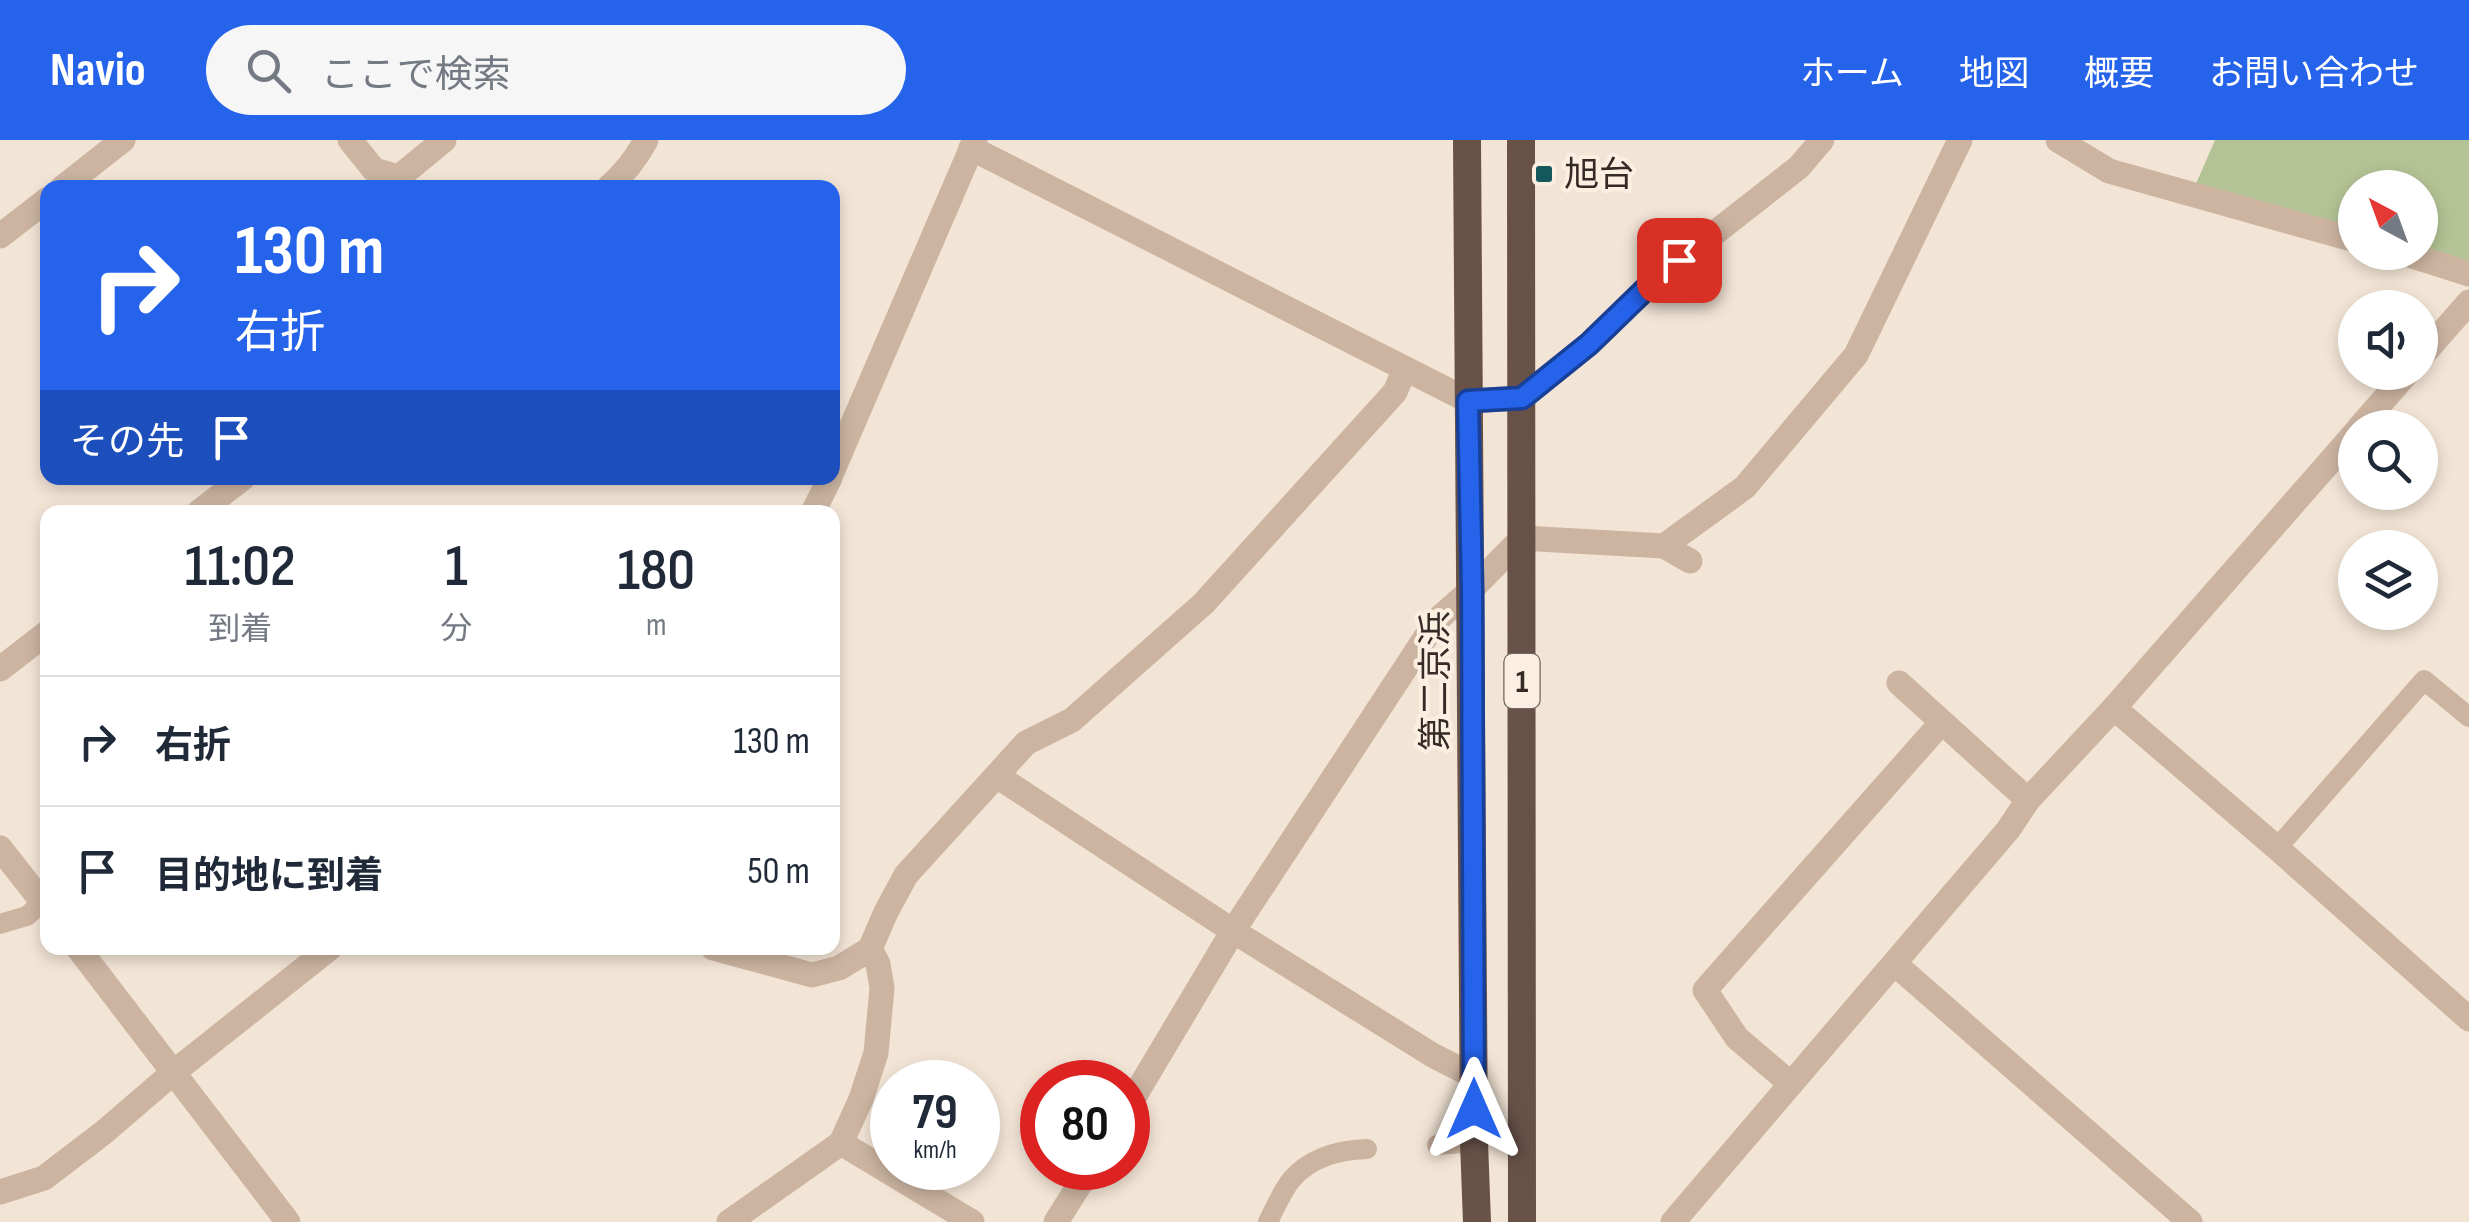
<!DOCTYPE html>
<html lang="ja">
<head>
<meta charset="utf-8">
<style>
  body { margin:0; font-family:"Sofia Sans Condensed","Noto Sans JP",sans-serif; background:#f6f6f7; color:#1f2937; height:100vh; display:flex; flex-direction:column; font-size:38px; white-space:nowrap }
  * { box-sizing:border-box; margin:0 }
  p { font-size:32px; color:#747a83 }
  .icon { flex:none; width:55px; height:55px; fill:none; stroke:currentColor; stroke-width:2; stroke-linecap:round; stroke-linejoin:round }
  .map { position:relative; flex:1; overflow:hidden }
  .drawer { position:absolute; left:40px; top:365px; width:800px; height:450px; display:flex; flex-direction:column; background:#fff; border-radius:20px; box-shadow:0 5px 15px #0003 }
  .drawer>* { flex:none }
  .banner { position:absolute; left:40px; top:40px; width:800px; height:305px; border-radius:20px; box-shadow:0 5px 15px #0003; background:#2563eb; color:#fff; overflow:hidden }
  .needle { width:65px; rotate:319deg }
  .tools { position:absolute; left:2338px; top:30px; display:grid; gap:20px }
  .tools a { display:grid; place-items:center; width:100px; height:100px; border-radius:50%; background:#fff; box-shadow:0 5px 15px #0003; font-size:50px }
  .speed { position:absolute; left:870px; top:920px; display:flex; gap:20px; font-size:50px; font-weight:700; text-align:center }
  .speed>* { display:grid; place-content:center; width:130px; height:130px; border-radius:50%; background:#fff; box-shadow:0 5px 15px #0003; line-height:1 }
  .speed small { font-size:25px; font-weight:400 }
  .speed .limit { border:15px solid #d22; background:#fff; color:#111 }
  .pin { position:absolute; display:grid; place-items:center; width:85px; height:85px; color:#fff; margin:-42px; border-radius:20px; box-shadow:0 5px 15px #0006 }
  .me { position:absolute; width:110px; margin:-55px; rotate:0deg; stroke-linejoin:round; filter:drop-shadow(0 0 8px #0008) }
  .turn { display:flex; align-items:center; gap:35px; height:210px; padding:0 30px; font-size:45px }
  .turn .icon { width:130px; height:130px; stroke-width:2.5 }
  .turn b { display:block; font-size:70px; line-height:85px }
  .then { display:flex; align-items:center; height:95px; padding:0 30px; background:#0003; gap:20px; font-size:38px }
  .eta { display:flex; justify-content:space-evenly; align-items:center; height:170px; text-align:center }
  .eta b { font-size:60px; font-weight:600; line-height:70px }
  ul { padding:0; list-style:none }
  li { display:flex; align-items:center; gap:30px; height:130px; padding:0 30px; border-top:2px solid #e0e1e3 }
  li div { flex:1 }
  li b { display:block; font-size:38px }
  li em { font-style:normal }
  header { display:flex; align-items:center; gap:60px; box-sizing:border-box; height:140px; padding:0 50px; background:#2563eb; color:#fff }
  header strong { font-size:48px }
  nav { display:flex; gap:55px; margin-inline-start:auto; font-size:35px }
  .search { width:700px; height:90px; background:#f6f6f7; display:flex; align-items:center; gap:25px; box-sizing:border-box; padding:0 35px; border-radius:55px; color:#747a83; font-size:38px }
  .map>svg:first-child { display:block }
  .green { fill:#b4c395 }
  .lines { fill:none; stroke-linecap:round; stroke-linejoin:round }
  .service { stroke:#ccb4a1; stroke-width:20 }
  .minor { stroke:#ccb4a1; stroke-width:25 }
  .tertiary { stroke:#ccb4a1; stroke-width:25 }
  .trunk { stroke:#685248; stroke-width:28 }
  .route-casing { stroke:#184099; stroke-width:25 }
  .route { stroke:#2563eb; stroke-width:18 }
  .poi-dot { fill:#16575b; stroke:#fbefe2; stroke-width:4 }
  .labels { text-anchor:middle; stroke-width:8; stroke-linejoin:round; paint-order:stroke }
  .shield { fill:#fbefe2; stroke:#70655e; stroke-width:2.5 }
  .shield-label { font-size:32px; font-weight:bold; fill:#352a25 }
  .poi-label { font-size:35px; fill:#352a25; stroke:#fbefe2; text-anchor:start }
  .street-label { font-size:35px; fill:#352a25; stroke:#fbefe2 }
</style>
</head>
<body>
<header>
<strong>Navio</strong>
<div class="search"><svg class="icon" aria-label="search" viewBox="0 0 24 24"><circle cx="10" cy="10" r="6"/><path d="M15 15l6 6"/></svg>ここで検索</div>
<nav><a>ホーム</a><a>地図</a><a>概要</a><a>お問い合わせ</a></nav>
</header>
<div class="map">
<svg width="2469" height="1082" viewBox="0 0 2469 1082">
  <rect width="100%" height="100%" fill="#f3e5d6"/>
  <path class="green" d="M 2215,0 L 2469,0 L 2469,125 L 2420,110 L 2420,48 L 2355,48 L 2355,90 L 2195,46 Z"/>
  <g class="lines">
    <g class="service">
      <path d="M 2277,708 L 2424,540 L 2469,577"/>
      <path d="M 0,784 L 27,776 L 42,762"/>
      <path d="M 1437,1005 L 1474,1002"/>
      <path d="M 1268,1082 C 1275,1068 1282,1051 1292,1039 C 1311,1017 1340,1010 1367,1009"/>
    </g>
    <g class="minor">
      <path d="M 350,0 L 374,30 L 399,37 L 444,0"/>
      <path d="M 2058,0 L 2109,31 L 2355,100"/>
      <path d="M 971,8 L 1469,261"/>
      <path d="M 62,48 L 123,0"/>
      <path d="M 608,48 C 624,34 636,19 646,0"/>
      <path d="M 0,96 L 48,59"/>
      <path d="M 2400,112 L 2469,134"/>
      <path d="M 2420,218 L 2469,162"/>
      <path d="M 2359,288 L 2408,232"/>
      <path d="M 199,372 L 243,338"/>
      <path d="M 1664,406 L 1690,421"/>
      <path d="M 1472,449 L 1522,398 L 1664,406 L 1745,347 L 1856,215 L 1960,0"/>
      <path d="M 0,529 L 48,492"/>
      <path d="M 1899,543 L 2028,660"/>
      <path d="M 2114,568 L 2277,708 L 2469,879"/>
      <path d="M 997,636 L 1233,791 L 1434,916 L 1474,936"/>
      <path d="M 713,808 L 812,835 L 839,828 L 870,809 L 886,772 L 906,735 L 1026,603 L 1072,580 L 1204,463 L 1395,252 L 1405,229"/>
      <path d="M 1895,824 L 2190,1082"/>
      <path d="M 1791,944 L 1737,898 L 1705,850 L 1942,582"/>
      <path d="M 1128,967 L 1233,791"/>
      <path d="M 841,1003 L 972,1082"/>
      <path d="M 0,1052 L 44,1038 L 103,993 L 174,932"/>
      <path d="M 729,1082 L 841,1003 L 861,959 L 876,913 L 882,848 L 878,824 L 870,809"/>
      <path d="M 1056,1082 L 1090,1028"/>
      <path d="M 1673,1082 L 2008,690 L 2028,660 L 2114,568 L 2355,293"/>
    </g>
    <g class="tertiary">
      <path d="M 1469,261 L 1522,258 L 1589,204 L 1656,139 L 1799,27 L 1822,0"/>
      <path d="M 832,332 L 975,0"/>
      <path d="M 813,372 L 830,338"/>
      <path d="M 0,708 L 48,769"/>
      <path d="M 1233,791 L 1437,480 L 1472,449"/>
      <path d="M 78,808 L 288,1082"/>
      <path d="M 174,932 L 330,808"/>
    </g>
    <g class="trunk">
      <path d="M 1467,0 L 1474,1002 L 1477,1082"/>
      <path d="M 1521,0 L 1522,1082"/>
    </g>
  </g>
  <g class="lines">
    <g class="route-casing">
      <path id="route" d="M 1474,969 L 1472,449 L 1468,261 L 1522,258 L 1589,204 L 1656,139 L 1679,120"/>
    </g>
    <use href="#route" class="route"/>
  </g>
  <rect class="poi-dot" x="1534" y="24" width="20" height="20" rx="5"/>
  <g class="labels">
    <rect class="shield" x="1504.5" y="514" width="35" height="54" rx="8"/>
    <g class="shield-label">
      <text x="1522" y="552">1</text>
    </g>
    <g class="poi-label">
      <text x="1564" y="46">旭台</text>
    </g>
    <g class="street-label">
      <text transform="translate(1435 541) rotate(-90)" y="12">第二京浜</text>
    </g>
  </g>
</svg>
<div class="tools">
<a><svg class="needle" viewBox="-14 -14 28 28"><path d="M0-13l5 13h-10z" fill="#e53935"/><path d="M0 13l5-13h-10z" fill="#747a83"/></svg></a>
<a><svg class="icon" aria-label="sound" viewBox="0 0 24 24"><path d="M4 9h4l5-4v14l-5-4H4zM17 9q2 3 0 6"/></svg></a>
<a><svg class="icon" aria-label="search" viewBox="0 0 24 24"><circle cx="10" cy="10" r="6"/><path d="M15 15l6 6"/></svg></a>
<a><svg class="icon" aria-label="layers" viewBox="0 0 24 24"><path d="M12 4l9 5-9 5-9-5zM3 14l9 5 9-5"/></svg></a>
</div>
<div class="speed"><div>79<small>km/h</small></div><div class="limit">80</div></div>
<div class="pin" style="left:1679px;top:120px;background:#d93025"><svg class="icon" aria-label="arrive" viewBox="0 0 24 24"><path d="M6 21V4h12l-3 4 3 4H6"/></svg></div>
<svg class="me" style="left:1474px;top:969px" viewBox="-20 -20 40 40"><path d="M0-17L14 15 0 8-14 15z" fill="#2563eb" stroke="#fff" stroke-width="4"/></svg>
<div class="banner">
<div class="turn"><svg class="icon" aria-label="right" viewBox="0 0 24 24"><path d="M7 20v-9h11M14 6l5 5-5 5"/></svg><div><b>130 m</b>右折</div></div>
<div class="then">その先<svg class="icon" aria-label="arrive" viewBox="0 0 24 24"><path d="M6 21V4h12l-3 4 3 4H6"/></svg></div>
</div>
<section class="drawer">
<div class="eta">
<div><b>11:02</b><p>到着</p></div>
<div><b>1</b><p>分</p></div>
<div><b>180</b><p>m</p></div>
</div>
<ul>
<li><svg class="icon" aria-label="right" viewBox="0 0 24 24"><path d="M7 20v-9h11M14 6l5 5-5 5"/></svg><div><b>右折</b></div><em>130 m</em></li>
<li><svg class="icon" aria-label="arrive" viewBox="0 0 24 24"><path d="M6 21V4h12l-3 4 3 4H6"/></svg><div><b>目的地に到着</b></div><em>50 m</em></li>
</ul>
</section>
</div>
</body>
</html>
